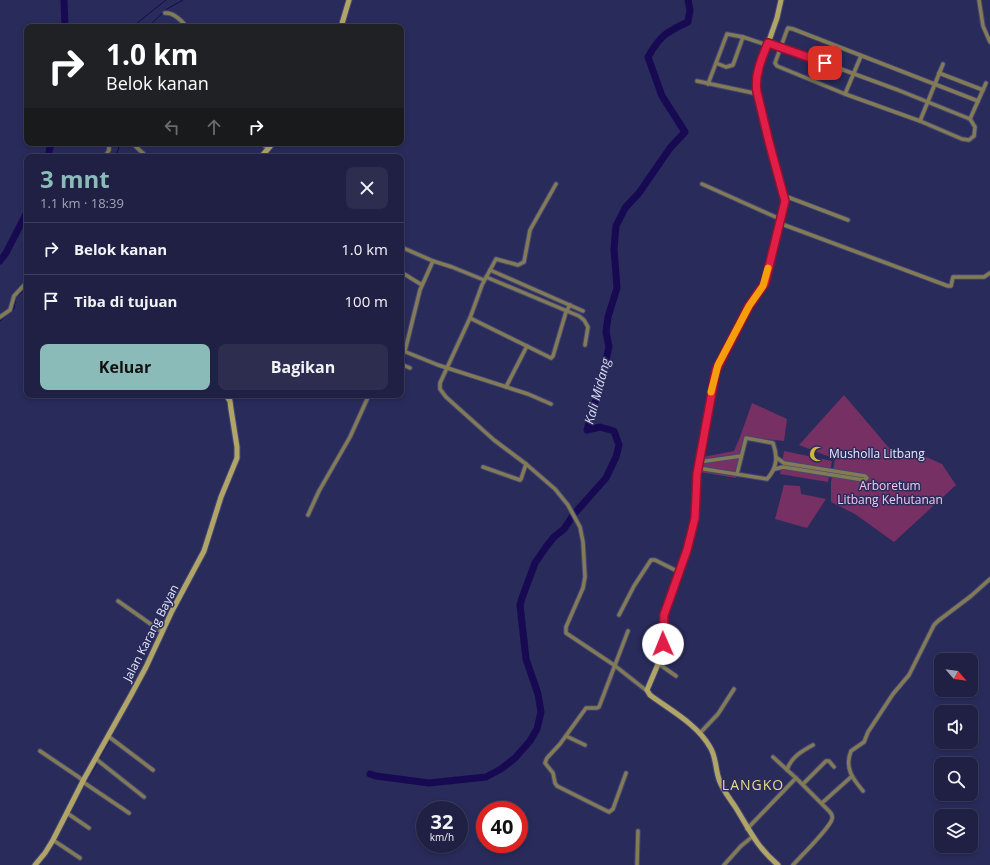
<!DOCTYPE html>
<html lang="id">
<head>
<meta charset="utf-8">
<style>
  body { margin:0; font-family:"Open Sans",sans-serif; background:#2c2d4f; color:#f1f3f6; height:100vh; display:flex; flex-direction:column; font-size:15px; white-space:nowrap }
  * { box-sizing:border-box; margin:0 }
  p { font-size:13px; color:#a1a3b2 }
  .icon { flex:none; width:22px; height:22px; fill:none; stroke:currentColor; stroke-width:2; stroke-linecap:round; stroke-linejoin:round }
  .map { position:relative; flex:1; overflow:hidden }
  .drawer { position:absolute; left:24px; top:154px; width:380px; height:244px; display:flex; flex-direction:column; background:#1f2044; border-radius:8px; box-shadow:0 2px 6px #0003,0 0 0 1px #3c3e5d }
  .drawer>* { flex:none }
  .top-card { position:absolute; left:24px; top:24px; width:380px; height:122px; border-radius:8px; box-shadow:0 2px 6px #0003,0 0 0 1px #3c3e5d; background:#202124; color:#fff; overflow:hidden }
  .needle { width:26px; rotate:118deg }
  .buttons { position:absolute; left:934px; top:653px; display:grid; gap:8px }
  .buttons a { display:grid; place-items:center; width:44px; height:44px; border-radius:8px; background:#1f2044; box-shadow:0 2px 6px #0003,0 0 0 1px #3c3e5d; font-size:20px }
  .speed { position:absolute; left:416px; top:801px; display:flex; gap:8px; font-size:20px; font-weight:700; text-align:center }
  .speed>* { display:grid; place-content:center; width:52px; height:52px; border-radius:50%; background:#1f2044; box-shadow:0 2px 6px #0003,0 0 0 1px #3c3e5d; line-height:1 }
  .speed small { font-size:10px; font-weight:400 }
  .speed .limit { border:6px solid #d22; background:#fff; color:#111 }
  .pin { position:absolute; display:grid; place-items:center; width:34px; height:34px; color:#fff; margin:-17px; border-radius:8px; box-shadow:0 2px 6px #0006 }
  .me { position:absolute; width:44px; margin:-22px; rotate:359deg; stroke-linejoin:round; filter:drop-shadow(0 0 3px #0008) }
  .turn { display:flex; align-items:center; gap:14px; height:84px; padding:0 16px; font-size:18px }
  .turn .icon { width:52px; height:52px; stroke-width:2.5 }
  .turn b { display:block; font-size:28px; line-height:34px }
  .lanes { display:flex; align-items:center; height:38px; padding:0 16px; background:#0003; justify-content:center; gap:20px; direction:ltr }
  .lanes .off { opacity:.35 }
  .round { display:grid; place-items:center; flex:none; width:42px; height:42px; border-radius:8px; background:#2c2d4f }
  .summary { display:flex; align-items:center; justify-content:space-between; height:68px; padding:0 16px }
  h1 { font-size:24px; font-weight:700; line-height:30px; color:#8bbbb9 }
  .cta { display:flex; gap:8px; margin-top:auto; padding:8px 16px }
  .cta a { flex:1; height:46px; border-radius:8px; background:#8bbbb9; color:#111; font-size:16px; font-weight:700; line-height:46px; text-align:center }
  .cta a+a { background:#2c2d4f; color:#f1f3f6 }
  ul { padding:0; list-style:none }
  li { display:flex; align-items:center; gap:12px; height:52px; padding:0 16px; border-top:1px solid #3c3e5d }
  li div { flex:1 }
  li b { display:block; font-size:15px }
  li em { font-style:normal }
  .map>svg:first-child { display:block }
  .green { fill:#773064 }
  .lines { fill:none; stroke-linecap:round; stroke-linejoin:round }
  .stream { stroke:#170a53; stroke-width:1 }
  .river { stroke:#170a53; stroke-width:7 }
  .street-casing { stroke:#444672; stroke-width:5.5 }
  .secondary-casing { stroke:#444672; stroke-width:7 }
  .street { stroke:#827b56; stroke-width:3.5 }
  .secondary { stroke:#b0a567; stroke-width:5 }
  .route-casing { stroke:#92132f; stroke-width:10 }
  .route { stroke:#e11d48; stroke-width:7 }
  .slow { stroke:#f59e0b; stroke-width:7 }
  .labels { text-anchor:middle; stroke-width:3; stroke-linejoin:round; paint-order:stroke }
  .poi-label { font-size:12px; fill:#e8ebfd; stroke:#292b5b; text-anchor:start }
  .park-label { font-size:12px; fill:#f5cae7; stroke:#292b5b }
  .street-label { font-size:12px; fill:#e8ebfd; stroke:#292b5b }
  .water-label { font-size:13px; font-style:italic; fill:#d8dbf1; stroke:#292b5b }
  .quarter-label { font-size:14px; letter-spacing:1px; fill:#e8da8b; stroke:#292b5b }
</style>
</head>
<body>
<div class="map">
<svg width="990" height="865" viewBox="0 0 990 865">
  <rect width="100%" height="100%" fill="#292b5b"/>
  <g class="green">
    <path d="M 844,395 L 895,455 L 913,451 L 942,464 L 956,485 L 894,542 L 855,514 L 831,502 L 831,482 L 835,459 L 799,445 Z"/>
    <path d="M 752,403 L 787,419 L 784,441 L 745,437 L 746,438 L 736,478 L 700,472 L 703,457 L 734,451 L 740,437 Z"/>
    <path d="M 784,451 L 832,461 L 828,482 L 780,474 Z"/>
    <path d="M 784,485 L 800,486 L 801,494 L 826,499 L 807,528 L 775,519 Z"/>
  </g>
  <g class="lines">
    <g class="stream">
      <path d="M 132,27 L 166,0"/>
      <path d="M 148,27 L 167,9 L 183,0"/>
      <path d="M 115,157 L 119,148 L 116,143"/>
      <path d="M 0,321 L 14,309 L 16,297 L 27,288"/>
      <path d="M 111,737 L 122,716"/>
      <path d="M 99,759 L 110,740"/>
      <path d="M 86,782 L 98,762"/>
      <path d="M 80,792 L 84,785"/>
      <path d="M 63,826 L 66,820"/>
    </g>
    <g class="river">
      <path d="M 64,0 L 65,27"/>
      <path d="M 48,157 L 51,143"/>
      <path d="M 0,261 L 6,253 L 27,212"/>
      <path d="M 370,774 L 376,776 L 429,783 L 486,777 L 501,769 L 515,758 L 530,741 L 537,729 L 541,712 L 538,694 L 526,659 L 520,605 L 522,598 L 535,563 L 546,547 L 554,537 L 564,529 L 574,514 L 606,478 L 616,457 L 619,445 L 614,431 L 600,427 L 587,430 L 600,385 L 609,347 L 606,332 L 608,317 L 617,288 L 614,249 L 616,226 L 625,208 L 639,193 L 670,148 L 685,132 L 662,96 L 648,57 C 660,36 666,32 688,22 L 690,10 L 688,0"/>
    </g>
    <g class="street-casing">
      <g id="street">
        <path d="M 979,0 L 983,26 L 990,42"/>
        <path d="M 165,13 C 173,12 182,21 187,27"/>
        <path d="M 195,27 L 199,27"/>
        <path d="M 768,43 L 781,47 L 898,90 L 970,119 L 975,127 L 974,136 L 969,140 L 962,139 L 920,121 L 845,94 L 777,66 L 775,63 L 787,30 L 788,28 L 793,29 L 978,101"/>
        <path d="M 716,63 L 726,67 L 733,65 L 743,37"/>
        <path d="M 939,73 L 983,90"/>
        <path d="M 697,81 L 758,94"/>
        <path d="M 708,84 L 727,34 L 743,37 L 767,45"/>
        <path d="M 845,94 L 861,56"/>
        <path d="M 970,119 L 986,83"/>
        <path d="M 920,121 L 943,64"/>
        <path d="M 132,143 L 147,157"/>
        <path d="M 261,143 L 268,149"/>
        <path d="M 105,157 L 109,150 L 109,143"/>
        <path d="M 702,184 L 780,219"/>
        <path d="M 785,196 L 848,220"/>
        <path d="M 779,223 L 948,286 L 951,286 L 953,277 L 984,277 L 990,273"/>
        <path d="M 401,247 L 433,261"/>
        <path d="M 490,270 L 583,311"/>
        <path d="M 401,272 L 422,285"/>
        <path d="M 486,277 L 579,316 L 584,320 L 588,327 L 585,345"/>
        <path d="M 570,305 L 566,312 L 553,356 L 551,358 L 470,318 L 440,383 L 440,389 L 446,397 L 494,440 L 526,464 L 555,489 L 568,505 L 580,527 L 583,542 L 585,577 L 583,588 L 566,627 L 566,633 L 614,665 L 647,691"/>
        <path d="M 0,317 L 10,310 L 14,296 L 27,282"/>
        <path d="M 470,318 L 482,285 L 496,259 L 518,265 L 524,262 L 530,230 L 556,184"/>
        <path d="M 401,350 L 438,365 L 528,394 L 551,404"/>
        <path d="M 405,351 L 420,290 L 433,261 L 452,267 L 484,280"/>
        <path d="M 401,364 L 410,368"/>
        <path d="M 506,387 L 527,346"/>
        <path d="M 699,462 L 741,456"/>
        <path d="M 483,467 L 520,480 L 521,479 L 526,464"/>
        <path d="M 698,468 L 767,479 C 777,468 778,457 773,443 L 746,438 L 737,474"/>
        <path d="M 775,469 L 783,467 L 864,480 L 867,478 L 865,476 L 784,463 L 777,458"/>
        <path d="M 308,515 L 319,491 L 350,437 L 369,395"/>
        <path d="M 118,601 L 162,632"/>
        <path d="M 619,615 L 634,586 L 651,560 L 655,560 L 679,572"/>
        <path d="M 663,634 L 678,635"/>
        <path d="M 659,664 L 676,676"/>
        <path d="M 700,733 L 718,714 L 734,689"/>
        <path d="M 108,736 L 153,770"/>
        <path d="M 566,736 L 585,745"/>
        <path d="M 40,751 L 80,778 L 83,782 L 129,813"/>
        <path d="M 773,757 L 796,778"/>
        <path d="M 96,759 L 144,797"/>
        <path d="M 787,770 C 791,757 802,751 813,745"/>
        <path d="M 626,773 L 613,809 L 609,812 L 557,786 L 555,783 L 553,773 L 545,763 L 547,758 L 560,744 L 586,708 L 597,708 L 599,707 L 628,631"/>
        <path d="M 803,784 L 826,761 L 829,761 L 834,767"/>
        <path d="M 863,791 C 853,779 844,768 851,751 L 864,742 L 868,732 L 893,694 L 909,675 L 934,625 L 938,621 L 971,596 L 990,579"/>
        <path d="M 822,803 L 851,777"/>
        <path d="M 67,813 L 89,828"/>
        <path d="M 747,829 L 796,778 L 829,811 C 831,813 833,816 832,819 C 830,828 800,857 793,865"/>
        <path d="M 53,840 L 80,858"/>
        <path d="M 637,865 L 638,831"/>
        <path d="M 724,865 L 741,846 L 752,837"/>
      </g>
    </g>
    <g class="secondary-casing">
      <g id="secondary">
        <path d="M 341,27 L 349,0"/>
        <path d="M 261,157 L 273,143"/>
        <path d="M 35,865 L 45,853 L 53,840 L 84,779 L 131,695 L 146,667 L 172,611 L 204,551 L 221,497 L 237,458 L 237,447 L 231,409 L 230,401 L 226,395"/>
        <path d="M 778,865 C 757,847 750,831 736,808 C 731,800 724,792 720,782 C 715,771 717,758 710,747 C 697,724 670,710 650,695 L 647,690 L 661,657 L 663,647 L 664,615 L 687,550 L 695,518 L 697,474 L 716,370 L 746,312 L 765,283 L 785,199 L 769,142 L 756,84 L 758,72 L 777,18 L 781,0"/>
      </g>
    </g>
    <use href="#street" class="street"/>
    <use href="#secondary" class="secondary"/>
  </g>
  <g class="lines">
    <g class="route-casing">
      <path id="route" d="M 663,644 L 664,615 L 687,550 L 695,518 L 697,474 L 716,370 L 749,306 L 765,283 L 785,201 L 769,142 L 757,92 C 754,76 762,57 768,43 L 825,63"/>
    </g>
    <use href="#route" class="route"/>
    <path class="slow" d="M 711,392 L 718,365 L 749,306 L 763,286 L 768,268"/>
  </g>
  <defs>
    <g id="mosque-bare" transform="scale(1.2)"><path d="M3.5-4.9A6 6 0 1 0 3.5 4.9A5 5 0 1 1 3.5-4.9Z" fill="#cfb837" stroke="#292b5b" stroke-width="2.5" paint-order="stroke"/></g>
  </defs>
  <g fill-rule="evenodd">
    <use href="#mosque-bare" x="817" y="454"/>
  </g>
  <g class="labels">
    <g class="poi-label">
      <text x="829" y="458">Musholla Litbang</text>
    </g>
    <g class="park-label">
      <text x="890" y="490">Arboretum<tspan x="890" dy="14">Litbang Kehutanan</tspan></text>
    </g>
    <g class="street-label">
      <text transform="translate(151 633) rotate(-63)" y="4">Jalan Karang Bayan</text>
    </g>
    <g class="water-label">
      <text transform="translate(597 391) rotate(-75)" y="5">Kali Midang</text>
    </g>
    <g class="quarter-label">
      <text x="753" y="790">LANGKO</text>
    </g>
  </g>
</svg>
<div class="buttons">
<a><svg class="needle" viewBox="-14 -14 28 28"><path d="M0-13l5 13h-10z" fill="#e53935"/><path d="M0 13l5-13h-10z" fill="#a1a3b2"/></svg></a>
<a><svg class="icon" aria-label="sound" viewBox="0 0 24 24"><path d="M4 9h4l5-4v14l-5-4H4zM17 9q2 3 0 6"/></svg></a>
<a><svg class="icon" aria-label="search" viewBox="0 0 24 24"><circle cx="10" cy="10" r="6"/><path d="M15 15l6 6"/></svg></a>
<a><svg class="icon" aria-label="layers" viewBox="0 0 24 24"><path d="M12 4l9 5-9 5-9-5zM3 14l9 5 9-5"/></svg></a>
</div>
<div class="speed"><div>32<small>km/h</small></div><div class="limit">40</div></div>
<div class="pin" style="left:825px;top:63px;background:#d93025"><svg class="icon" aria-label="arrive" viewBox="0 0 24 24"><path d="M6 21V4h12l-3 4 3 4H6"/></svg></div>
<svg class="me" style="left:663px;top:644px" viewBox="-20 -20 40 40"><circle r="19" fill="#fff"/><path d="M0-13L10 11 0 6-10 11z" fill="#e11d48"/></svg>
<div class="top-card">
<div class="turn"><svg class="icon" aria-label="right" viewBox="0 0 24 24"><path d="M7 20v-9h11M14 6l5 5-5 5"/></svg><div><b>1.0 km</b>Belok kanan</div></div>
<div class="lanes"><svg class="icon off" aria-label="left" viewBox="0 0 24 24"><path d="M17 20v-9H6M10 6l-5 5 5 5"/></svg><svg class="icon off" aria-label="ahead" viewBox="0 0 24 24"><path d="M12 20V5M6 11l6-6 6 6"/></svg><svg class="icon" aria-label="right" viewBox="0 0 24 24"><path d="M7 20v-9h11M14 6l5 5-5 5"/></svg></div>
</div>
<section class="drawer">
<div class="summary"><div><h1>3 mnt</h1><p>1.1 km · 18:39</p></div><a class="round"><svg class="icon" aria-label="close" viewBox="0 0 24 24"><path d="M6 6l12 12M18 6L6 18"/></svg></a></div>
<ul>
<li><svg class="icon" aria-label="right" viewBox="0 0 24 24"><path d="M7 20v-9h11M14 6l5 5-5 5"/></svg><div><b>Belok kanan</b></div><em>1.0 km</em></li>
<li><svg class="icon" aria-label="arrive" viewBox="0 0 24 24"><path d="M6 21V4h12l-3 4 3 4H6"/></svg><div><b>Tiba di tujuan</b></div><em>100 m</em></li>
</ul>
<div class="cta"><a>Keluar</a><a>Bagikan</a></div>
</section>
</div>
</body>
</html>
